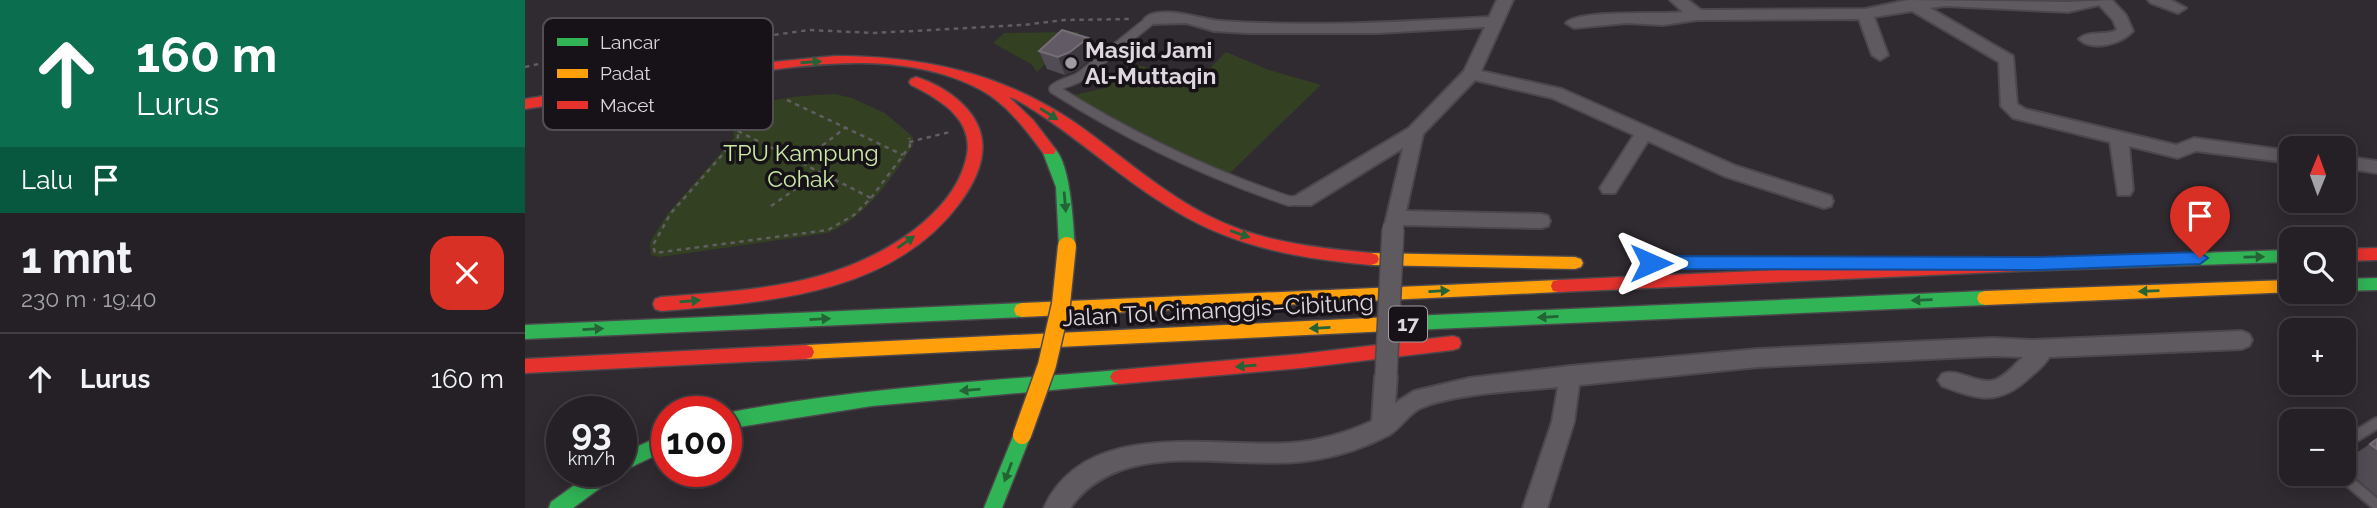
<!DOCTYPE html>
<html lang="id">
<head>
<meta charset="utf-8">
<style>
  body { margin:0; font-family:Raleway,sans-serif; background:#2c282d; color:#f1f3f6; height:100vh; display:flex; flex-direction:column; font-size:26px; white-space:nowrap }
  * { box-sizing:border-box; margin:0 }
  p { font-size:23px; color:#a3a3a7 }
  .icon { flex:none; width:38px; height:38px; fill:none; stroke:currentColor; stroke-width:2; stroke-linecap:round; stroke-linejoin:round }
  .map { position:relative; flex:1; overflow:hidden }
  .sheet { display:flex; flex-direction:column; background:#242025; width:525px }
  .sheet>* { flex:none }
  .top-card { background:#0b6e4f; color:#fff; overflow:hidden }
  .needle { width:46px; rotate:1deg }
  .tools { position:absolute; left:1754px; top:136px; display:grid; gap:14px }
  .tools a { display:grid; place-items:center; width:77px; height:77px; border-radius:14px; background:#242025; box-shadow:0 4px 18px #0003,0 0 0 2px #413e42; font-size:35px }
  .speed { position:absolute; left:21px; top:396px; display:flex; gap:14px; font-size:35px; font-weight:700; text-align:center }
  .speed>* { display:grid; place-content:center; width:91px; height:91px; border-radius:50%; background:#242025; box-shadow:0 4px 18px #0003,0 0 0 2px #413e42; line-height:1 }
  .speed small { font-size:18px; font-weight:400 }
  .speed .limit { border:10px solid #d22; background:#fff; color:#111 }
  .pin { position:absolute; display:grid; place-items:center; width:60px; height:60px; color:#fff; margin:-72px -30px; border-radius:50% 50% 50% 0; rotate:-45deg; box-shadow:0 0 7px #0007 }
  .pin .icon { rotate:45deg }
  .me { position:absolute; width:77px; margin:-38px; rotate:90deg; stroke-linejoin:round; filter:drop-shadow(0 0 5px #0008) }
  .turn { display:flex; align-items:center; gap:24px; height:147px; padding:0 21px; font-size:32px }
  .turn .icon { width:91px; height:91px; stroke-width:2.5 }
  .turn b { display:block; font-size:49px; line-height:60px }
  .then { display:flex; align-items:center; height:66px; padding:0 21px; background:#0003; gap:14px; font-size:26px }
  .round { display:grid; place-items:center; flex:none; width:74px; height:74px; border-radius:21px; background:#2c282d }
  .head { display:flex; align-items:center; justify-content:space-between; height:119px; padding:0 21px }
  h1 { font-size:42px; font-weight:700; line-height:52px }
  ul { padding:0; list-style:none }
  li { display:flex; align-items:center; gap:21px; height:91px; padding:0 21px; border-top:2px solid #413e42 }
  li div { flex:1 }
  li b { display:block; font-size:26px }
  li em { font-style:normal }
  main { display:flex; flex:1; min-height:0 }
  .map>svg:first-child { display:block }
  .green { fill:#334022 }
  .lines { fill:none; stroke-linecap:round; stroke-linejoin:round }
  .lane-far1-casing { stroke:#4b474c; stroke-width:12 }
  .lane-casing { stroke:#4b474c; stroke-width:14 }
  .street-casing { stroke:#4b474c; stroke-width:4 }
  .fast-casing { stroke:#4b474c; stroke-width:3 }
  .slow-casing { stroke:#4b474c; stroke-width:3 }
  .jam-casing { stroke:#4b474c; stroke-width:3 }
  .path { stroke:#615d62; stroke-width:2.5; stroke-dasharray:4.5 4.5; stroke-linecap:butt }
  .lane-far1 { stroke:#5f5a5f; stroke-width:9 }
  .lane { stroke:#5f5a5f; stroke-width:10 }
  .street { fill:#5f5a5f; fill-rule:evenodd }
  .fast { fill:#30b455; fill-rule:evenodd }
  .slow { fill:#ff9f0a; fill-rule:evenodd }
  .jam { fill:#e5322d; fill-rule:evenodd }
  .street-bridge-casing { stroke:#4b474c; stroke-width:24; stroke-linecap:butt }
  .slow-bridge-casing { stroke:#4b474c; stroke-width:21; stroke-linecap:butt }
  .street-bridge { stroke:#5f5a5f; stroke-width:21 }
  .slow-bridge { stroke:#ff9f0a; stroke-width:18 }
  .wall { fill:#524c55 }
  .shaded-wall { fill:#3e3841 }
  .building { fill:#625a64; stroke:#756e77; stroke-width:2 }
  .oneway { fill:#246336 }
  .route { fill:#1a73e8; stroke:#114b97; stroke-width:2 }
  .poi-dot { fill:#a19aa2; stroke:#171218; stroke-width:2.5 }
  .labels { text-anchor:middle; stroke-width:7; stroke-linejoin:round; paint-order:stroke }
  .shield { fill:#171218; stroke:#a29ca3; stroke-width:2 }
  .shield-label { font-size:21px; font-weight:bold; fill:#ded7df }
  .poi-label { font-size:23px; font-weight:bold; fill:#ded7df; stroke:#171218; text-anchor:start }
  .park-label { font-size:23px; fill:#c9e9a5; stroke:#171218 }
  .street-label { font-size:23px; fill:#ded7df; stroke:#171218 }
  .key { fill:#171218; stroke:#534d54; stroke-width:2 }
  .key-label { font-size:19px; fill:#ded7df }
</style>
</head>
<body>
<main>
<section class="sheet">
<div class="top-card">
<div class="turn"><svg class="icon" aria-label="ahead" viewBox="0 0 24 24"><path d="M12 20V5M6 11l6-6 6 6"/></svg><div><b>160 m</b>Lurus</div></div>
<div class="then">Lalu<svg class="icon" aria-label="arrive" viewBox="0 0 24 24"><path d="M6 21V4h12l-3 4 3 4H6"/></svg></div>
</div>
<div class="head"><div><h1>1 mnt</h1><p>230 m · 19:40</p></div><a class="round" style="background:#d93025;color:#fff"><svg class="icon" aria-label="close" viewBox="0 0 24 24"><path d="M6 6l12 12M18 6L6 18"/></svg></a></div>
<ul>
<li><svg class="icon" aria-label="ahead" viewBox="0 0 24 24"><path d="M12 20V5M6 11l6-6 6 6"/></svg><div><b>Lurus</b></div><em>160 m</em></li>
</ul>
</section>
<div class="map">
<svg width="1852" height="508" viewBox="0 0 1852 508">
  <rect width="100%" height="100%" fill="#302a31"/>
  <g class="green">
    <path d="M 554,32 L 512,72 L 506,64 L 468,43 L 479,33 Z"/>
    <path d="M 701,52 L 744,70 L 796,85 L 703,175 L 614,134 L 549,95 L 580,88 L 609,64 L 672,81 Z"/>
    <path d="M 310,94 L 327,98 L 360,113 L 388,137 L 388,146 C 364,181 343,216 303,233 L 135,257 L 126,255 L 125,242 L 143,213 L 209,138 L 207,117 C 239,97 274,96 310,94 Z"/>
  </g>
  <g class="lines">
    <g class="lane-far1-casing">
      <path id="lane-far1" d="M 627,19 L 556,76 C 547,82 537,82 529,89 C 603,136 681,173 764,201 L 779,200"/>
    </g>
    <g class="lane-casing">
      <g id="lane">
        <path d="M 1818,444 L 1852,423"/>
        <path d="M 1815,474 L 1852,505"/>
      </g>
    </g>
    <g class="street-casing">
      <g id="street">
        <path d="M 972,0 L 988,0 L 956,71 L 1037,89 L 1211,166 L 1306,196 L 1308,201 L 1306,206 L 1299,208 L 1199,176 L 1123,141 L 1090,193 L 1078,193 L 1075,188 L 1109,135 L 1027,98 L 950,80 L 898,134 L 881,211 L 1016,214 L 1023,216 L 1025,221 L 1023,226 L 1016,228 L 878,225 L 875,233 L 868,235 L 861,233 L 859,228 L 878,148 L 786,205 L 772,205 L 770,200 L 772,195 L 884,128 L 939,71 L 960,27 L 853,33 L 722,33 L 689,31 L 661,23 L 627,24 L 619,19 C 634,3 678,20 696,21 C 786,27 875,22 964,17 Z"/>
        <path d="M 1145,0 L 1163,0 L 1176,10 L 1340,9 L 1383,0 L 1543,2 L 1587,0 L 1601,15 L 1608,31 C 1597,44 1567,52 1554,39 C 1563,30 1580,36 1592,30 L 1588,20 L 1574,5 L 1543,12 L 1420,6 L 1405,8 L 1488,56 L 1492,104 L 1500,109 L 1651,145 L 1669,138 L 1766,151 L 1766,163 L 1671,151 L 1653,158 L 1604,146 L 1608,190 L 1605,195 L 1593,195 L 1585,142 L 1488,118 L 1476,106 L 1474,62 L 1387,11 L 1349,17 L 1363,55 L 1355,60 L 1347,55 L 1334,19 L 1172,20 L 1138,25 L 1102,23 L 1049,28 L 1041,23 C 1054,9 1135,15 1158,12 Z"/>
        <path d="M 1623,0 L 1646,0 L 1661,8 L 1653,13 L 1626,3 Z"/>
        <path d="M 1818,156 L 1852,161 L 1852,173 L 1818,168 Z"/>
        <path d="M 1717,331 L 1724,334 L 1727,340 L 1724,346 L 1717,349 L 1524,357 C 1520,365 1512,371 1505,377 C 1474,406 1454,400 1417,386 L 1413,380 L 1417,374 C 1434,367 1454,387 1472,379 C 1482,375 1490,364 1498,357 L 1468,356 L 1233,367 L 1054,385 L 1049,422 L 1022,508 L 998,508 L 1027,422 L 1033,387 C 995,391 930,393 896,408 C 884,413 876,428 864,435 C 843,446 817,455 794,459 C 714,475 600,431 545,508 L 519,508 C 560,417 687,448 764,443 C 794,441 821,433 847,421 L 850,376 L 854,370 L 861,367 L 868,370 L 872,376 L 870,403 L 889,391 L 944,378 L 1045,366 L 1233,349 L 1468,338 L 1507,340 Z"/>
      </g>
    </g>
    <g class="fast-casing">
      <g id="fast">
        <path d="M 524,145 C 546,152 548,225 550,246 L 548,250 L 536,250 L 534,246 L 531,187 L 517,150 Z"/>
        <path d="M 1766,250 L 1766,262 L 1494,271 L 1488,269 L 1486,265 L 1488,261 L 1494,259 Z"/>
        <path d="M 1852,278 L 1852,290 L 1818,291 L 1818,279 Z"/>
        <path d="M 1460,291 L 1466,293 L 1468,298 L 1466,303 L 1460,305 L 886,330 L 880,328 L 878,323 L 880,318 L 886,316 Z"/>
        <path d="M 497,303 L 503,305 L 505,310 L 503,315 L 497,317 L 0,339 L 0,325 Z"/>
        <path d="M 594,370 L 600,372 L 603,377 L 600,382 L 594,384 L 347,406 L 201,429 L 201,413 C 331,388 462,381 594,370 Z"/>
        <path d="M 497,427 L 503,429 L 506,435 L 477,508 L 459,508 L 491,429 Z"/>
        <path d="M 142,433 L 142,450 L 102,469 L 96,471 L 94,471 L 96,454 Z"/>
        <path d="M 69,471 L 92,471 L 90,477 L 48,508 L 24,508 L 26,502 Z"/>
      </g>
    </g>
    <g class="slow-casing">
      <g id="slow">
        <path d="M 846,253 L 1050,257 L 1056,259 L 1058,263 L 1056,267 L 1050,269 L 846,265 L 840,263 L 838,259 L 840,255 Z"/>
        <path d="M 1034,280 L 1040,281 L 1042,286 L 1040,291 L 1034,292 L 497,317 L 491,315 L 489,310 L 491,305 L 497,303 Z"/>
        <path d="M 1766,280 L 1766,292 L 1460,305 L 1454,303 L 1452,298 L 1454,293 L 1460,291 Z"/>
        <path d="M 886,316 L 892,318 L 894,323 L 892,328 L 886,330 L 281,359 L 275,357 L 273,352 L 275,347 L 281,345 Z"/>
      </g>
    </g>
    <g class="jam-casing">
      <g id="jam">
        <path d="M 310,56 C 395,56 474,72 546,120 C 593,152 635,192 686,217 C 736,242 792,248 846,253 L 852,255 L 854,259 L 852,263 L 846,265 C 778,259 712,248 652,212 C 595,179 548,132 490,99 L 484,97 L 508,120 L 531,150 L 529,154 L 519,154 C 501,130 482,104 456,90 C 370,44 259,68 168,82 C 112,91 56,100 0,109 L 0,99 L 226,64 Z"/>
        <path d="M 391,77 C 420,86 453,109 457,140 C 460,163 447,187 434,204 C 365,296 240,302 136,311 L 130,309 L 128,304 L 130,299 L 136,297 C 227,290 313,287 389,230 C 411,213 432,191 440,163 C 453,122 418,101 386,85 L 384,82 L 386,79 Z"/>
        <path d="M 1852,248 L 1852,260 L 1818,261 L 1818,249 Z"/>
        <path d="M 1494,259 L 1500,261 L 1502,265 L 1500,269 L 1494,271 L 1034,292 L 1028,291 L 1026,286 L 1028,281 L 1034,280 Z"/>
        <path d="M 928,336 L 934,338 L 936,343 L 934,348 L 928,350 L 776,368 L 594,384 L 588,382 L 585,377 L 588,372 L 594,370 L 776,354 Z"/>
        <path d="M 281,345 L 287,347 L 289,352 L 287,357 L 281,359 L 0,373 L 0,359 Z"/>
      </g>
    </g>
    <g class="path">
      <path d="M 0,67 L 97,46 L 220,39 L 284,30 L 349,33 L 498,25 L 539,20 L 607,19"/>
      <path d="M 262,100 L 378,155"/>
      <path d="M 213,131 L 346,198 L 329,215 L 303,230 L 130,253 L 128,245 L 146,213 L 213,137 Z"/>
      <path d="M 384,142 L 425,132"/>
      <path d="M 276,162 L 320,128"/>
      <path d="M 346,198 L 385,146 L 384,138"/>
      <path d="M 246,206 L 295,172"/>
    </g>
    <use href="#lane-far1" class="lane-far1"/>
    <use href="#lane" class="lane"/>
    <use href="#street" class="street"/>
    <use href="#fast" class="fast"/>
    <use href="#slow" class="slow"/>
    <use href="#jam" class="jam"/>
    <g class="street-bridge-casing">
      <path id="street-bridge" d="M 861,376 L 868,229"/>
    </g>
    <g class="slow-bridge-casing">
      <path id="slow-bridge" d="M 497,435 L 522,365 L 536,304 L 542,246"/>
    </g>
    <use href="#street-bridge" class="street-bridge"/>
    <use href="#slow-bridge" class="slow-bridge"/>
  </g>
  <g class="wall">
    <path d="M 563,38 L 569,56 L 552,70 L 540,75 L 522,69 L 514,51 Z"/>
    <path d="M 1852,439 L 1852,496 L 1818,467 L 1818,462 Z"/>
  </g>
  <path class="shaded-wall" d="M 563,38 L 569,56 L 552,70 L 540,75 L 533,57 Z"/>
  <g class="building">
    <path d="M 537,30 L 563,38 L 545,52 L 533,57 L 514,51 Z"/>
    <path d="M 1852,439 L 1852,449 L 1845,444 Z"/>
  </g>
  <defs><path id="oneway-solid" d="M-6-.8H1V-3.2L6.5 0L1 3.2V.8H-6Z" transform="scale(1.75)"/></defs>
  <g class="oneway">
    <use href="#oneway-solid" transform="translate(286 62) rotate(-4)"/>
    <use href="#oneway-solid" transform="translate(524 114) rotate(33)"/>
    <use href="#oneway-solid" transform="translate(540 202) rotate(85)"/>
    <use href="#oneway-solid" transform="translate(715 234) rotate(19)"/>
    <use href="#oneway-solid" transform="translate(381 242) rotate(-35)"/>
    <use href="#oneway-solid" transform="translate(1729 257) rotate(-1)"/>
    <use href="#oneway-solid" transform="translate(914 291) rotate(-3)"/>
    <use href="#oneway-solid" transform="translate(1624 291) rotate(178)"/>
    <use href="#oneway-solid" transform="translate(1397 300) rotate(178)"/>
    <use href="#oneway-solid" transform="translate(165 301) rotate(-5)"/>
    <use href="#oneway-solid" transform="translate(1023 317) rotate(177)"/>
    <use href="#oneway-solid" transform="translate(295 319) rotate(-3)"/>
    <use href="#oneway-solid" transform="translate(795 328) rotate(177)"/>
    <use href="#oneway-solid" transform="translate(68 329) rotate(-3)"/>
    <use href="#oneway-solid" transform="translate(721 366) rotate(175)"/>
    <use href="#oneway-solid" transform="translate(445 390) rotate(175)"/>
    <use href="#oneway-solid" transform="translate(483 472) rotate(111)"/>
  </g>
  <path class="route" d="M 1675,252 L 1683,258 L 1675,264 L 1514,270 L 1126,269 L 1118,263 L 1126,256 L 1514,257 Z"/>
  <circle class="poi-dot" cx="546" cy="63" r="7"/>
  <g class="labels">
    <rect class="shield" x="864" y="306.5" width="38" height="35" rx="5"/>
    <g class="shield-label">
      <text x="883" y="331">17</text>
    </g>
    <g class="poi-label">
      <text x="560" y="58">Masjid Jami<tspan x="560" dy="26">Al-Muttaqin</tspan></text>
    </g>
    <g class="park-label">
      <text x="276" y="161">TPU Kampung<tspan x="276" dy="26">Cohak</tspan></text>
    </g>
    <g class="street-label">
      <text transform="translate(693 310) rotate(-3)" y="8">Jalan Tol Cimanggis–Cibitung</text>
    </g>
  </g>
  <rect x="18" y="18" width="230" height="112" rx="10" class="key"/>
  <rect x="32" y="38" width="31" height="8" fill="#30b455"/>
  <rect x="32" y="69" width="31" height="9" fill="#ff9f0a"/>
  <rect x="32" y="101" width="31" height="8" fill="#e5322d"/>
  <g class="key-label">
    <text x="75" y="49">Lancar</text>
    <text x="75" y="80">Padat</text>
    <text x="75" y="112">Macet</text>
  </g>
</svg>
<div class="tools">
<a><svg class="needle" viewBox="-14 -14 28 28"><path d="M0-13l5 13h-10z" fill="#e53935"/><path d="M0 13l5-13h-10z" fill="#a3a3a7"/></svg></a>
<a><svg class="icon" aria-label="search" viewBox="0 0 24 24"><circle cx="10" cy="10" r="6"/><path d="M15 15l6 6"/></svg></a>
<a>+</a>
<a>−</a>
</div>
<div class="speed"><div>93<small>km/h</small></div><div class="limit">100</div></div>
<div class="pin" style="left:1675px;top:258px;background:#d93025"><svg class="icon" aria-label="arrive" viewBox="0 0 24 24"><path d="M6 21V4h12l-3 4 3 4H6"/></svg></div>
<svg class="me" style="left:1126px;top:263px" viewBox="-20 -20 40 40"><path d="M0-17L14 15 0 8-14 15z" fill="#1a73e8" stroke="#fff" stroke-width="4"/></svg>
</div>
</main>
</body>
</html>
